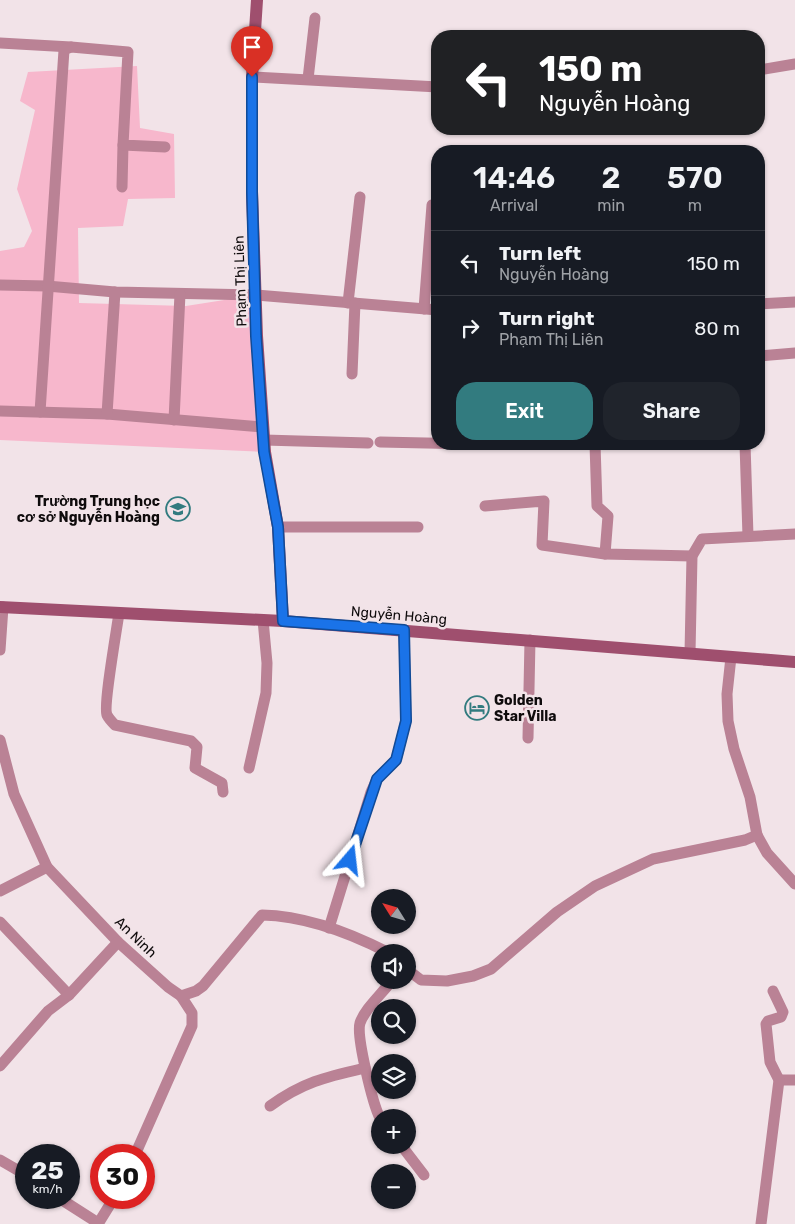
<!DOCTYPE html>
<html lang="en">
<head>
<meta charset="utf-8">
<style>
  body { margin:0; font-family:Rubik,sans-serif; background:#20242c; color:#f1f3f6; height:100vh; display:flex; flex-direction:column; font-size:19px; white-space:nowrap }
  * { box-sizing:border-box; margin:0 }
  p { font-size:16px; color:#9ea1a6 }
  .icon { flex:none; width:28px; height:28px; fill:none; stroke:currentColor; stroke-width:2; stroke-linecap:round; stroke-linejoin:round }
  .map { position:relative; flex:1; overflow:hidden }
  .side { position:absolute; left:431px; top:145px; width:334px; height:305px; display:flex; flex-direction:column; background:#171b24; border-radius:20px; box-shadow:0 1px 4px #0004 }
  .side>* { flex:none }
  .banner { position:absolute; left:431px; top:30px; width:334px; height:105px; border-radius:20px; box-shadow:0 1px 4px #0004; background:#202124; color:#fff; overflow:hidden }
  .needle { width:32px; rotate:307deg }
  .controls { position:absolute; left:371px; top:889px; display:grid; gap:10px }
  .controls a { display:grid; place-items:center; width:45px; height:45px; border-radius:50%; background:#171b24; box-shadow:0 1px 4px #0004; font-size:25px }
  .speed { position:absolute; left:15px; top:1144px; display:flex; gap:10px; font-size:25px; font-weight:700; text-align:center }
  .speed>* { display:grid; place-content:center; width:65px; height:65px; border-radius:50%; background:#171b24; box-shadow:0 1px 4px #0004; line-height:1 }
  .speed small { font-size:12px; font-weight:400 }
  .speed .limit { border:8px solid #d22; background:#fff; color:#111 }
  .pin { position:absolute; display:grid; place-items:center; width:42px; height:42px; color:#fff; margin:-51px -21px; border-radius:50% 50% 50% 0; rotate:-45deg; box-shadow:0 0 5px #0007 }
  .pin .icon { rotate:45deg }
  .me { position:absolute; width:55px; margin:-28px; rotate:17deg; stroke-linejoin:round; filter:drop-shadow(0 0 4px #0008) }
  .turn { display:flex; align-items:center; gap:18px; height:105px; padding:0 25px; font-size:22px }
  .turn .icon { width:65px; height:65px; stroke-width:2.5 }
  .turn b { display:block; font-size:35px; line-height:42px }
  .eta { display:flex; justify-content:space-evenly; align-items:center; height:85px; text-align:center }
  .eta b { font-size:30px; font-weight:600; line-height:35px }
  .button { display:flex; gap:10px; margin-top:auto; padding:10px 25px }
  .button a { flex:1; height:58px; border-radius:20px; background:#327b7f; color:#fff; font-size:20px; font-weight:600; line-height:58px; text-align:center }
  .button a+a { background:#20242c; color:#f1f3f6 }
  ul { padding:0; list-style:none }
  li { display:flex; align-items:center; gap:15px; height:65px; padding:0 25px; border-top:1px solid #363941 }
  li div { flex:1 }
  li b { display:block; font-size:19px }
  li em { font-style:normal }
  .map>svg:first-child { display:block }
  .green { fill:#f7b7cc }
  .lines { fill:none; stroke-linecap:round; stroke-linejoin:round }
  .street { stroke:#ba8295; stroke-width:11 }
  .secondary { stroke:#9f4f6e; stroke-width:12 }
  .route-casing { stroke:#114b97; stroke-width:12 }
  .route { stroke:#1a73e8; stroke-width:9 }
  .labels { text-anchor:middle; stroke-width:5; stroke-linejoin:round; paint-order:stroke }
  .street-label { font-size:14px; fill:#0f0b0c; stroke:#f2e3e8 }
  .poi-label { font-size:14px; font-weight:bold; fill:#0f0b0c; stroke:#f2e3e8; text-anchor:end }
</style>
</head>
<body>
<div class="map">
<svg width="795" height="1224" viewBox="0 0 795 1224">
  <rect width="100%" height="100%" fill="#f2e3e8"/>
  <path class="green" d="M 137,66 L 140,128 L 174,134 L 175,198 L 128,199 L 123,226 L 78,228 L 79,303 L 186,306 L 256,295 L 265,452 L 0,440 L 0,251 L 24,247 L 32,231 L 17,189 L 35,110 L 20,101 L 28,72 Z"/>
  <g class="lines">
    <g class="street">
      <path d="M 0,43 L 71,47"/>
      <path d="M 759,70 L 795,64"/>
      <path d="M 252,77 L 438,87"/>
      <path d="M 308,79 L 315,18"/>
      <path d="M 122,187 L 123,145"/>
      <path d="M 0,285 L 47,286 L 115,292 L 256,295 L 438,310"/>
      <path d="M 348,303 L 360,197"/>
      <path d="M 759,304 L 795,302"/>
      <path d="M 424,309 L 432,205"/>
      <path d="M 759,356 L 795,353"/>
      <path d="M 352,374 L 355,303"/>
      <path d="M 0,411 L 107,414 L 263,427"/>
      <path d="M 40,412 L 64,50 L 71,47 L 128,52 L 123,145 L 165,147"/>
      <path d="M 107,414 L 115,292"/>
      <path d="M 174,420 L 180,294"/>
      <path d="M 264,440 L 368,443"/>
      <path d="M 380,442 L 472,444"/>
      <path d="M 595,444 L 597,506 L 608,516 L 605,554 L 692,556"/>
      <path d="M 745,444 L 748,536"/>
      <path d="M 485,506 L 544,501 L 542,545 L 605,554"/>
      <path d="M 278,527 L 418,527"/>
      <path d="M 119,613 C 117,628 103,707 107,715 C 109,719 112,722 115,725 L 191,741 L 197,747 L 195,768 L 222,783 L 223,792"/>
      <path d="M 0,650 L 3,607"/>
      <path d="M 690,653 L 692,556 L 702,539 L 795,534"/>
      <path d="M 528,738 L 530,640"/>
      <path d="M 0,740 L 14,794 L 47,867 L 118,942 L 168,987 L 181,996 L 192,1013 L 192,1026 L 135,1155"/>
      <path d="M 249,768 L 266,693 L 267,663 L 263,620"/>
      <path d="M 757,835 L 767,853 L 795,884"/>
      <path d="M 0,891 L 47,867"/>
      <path d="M 0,922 L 69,995"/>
      <path d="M 329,928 L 371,792 L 377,779 L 396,760 L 406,721 L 404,630"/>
      <path d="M 408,970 L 421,980 L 447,981 L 473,976 L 491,969 L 557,912 L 595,886 L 653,859 L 745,840 L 757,835 L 750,797 L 734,749 L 728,721 L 727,694 L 731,657"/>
      <path d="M 181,996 L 196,991 L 203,986 L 262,915 C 306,916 348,932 387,952"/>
      <path d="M 0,1066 L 48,1011 L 69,995 L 118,942"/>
      <path d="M 779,1080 L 795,1080"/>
      <path d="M 270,1106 C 303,1082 326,1077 365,1068"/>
      <path d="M 380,1118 C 373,1105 356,1036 360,1023 C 365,1008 383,993 392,980"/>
      <path d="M 401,1145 L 424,1175"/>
      <path d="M 0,1160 L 26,1175"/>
      <path d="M 59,1198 L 98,1223"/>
      <path d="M 98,1224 L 114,1198"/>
      <path d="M 761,1224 L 779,1080 L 770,1062 L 766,1024 L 768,1021 L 781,1017 L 783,1012 L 773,991"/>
    </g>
    <g class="secondary">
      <path d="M 257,0 L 252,77 L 252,192 L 257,336 L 265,452 L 278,527 L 283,621"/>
      <path d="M 0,607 L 283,621 L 795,662"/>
    </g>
  </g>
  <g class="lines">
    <g class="route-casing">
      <path id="route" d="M 252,77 L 252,192 L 256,336 L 264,452 L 278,527 L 283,621 L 404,630 L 406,721 L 396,760 L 377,779 L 350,860"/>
    </g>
    <use href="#route" class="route"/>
  </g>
  <defs>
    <g id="school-ring" transform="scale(1.25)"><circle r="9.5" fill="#f2e3e8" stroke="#327b7f" stroke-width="1.5"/><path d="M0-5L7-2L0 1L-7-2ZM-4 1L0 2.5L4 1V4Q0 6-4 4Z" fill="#327b7f"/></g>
    <g id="hotel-ring" transform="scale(1.25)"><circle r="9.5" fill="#f2e3e8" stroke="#327b7f" stroke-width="1.5"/><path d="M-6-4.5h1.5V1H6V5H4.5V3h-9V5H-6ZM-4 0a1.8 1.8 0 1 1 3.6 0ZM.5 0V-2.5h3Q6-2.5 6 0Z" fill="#327b7f"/></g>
  </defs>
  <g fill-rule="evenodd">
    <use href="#school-ring" x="178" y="509"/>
    <use href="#hotel-ring" x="477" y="708"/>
  </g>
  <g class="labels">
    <g class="street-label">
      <text transform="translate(240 281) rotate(-92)" y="5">Phạm Thị Liên</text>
      <text transform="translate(399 615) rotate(5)" y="5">Nguyễn Hoàng</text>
      <text transform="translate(136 937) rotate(44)" y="5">An Ninh</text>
    </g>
    <g class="poi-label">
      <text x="160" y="506">Trường Trung học<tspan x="160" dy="16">cơ sở Nguyễn Hoàng</tspan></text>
      <text x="494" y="705" text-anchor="start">Golden<tspan x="494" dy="16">Star Villa</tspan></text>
    </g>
  </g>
</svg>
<div class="controls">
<a><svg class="needle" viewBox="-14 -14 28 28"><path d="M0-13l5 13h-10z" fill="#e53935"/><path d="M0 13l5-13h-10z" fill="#9ea1a6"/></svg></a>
<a><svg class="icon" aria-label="sound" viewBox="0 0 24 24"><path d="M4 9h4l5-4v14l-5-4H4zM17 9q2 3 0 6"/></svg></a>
<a><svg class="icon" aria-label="search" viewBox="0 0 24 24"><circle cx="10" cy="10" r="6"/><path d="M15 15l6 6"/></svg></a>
<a><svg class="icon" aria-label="layers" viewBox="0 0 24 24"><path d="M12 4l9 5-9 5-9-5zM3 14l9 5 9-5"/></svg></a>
<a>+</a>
<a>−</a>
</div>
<div class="speed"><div>25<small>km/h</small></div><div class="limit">30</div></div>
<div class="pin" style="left:252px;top:77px;background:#d93025"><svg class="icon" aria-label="arrive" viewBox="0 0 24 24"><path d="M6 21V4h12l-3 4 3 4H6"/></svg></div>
<svg class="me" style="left:350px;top:860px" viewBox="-20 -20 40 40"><path d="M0-17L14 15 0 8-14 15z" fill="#1a73e8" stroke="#fff" stroke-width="4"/></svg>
<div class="banner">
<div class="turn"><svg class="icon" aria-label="left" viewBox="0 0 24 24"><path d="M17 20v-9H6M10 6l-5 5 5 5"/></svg><div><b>150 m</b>Nguyễn Hoàng</div></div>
</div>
<section class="side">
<div class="eta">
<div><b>14:46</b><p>Arrival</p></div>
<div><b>2</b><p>min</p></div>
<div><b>570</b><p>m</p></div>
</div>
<ul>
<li><svg class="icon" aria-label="left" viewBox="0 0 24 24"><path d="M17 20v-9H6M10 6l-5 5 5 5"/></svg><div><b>Turn left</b><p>Nguyễn Hoàng</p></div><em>150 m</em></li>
<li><svg class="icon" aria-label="right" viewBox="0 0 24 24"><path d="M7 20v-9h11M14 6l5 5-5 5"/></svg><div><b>Turn right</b><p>Phạm Thị Liên</p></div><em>80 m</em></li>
</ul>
<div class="button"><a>Exit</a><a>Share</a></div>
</section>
</div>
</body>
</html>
